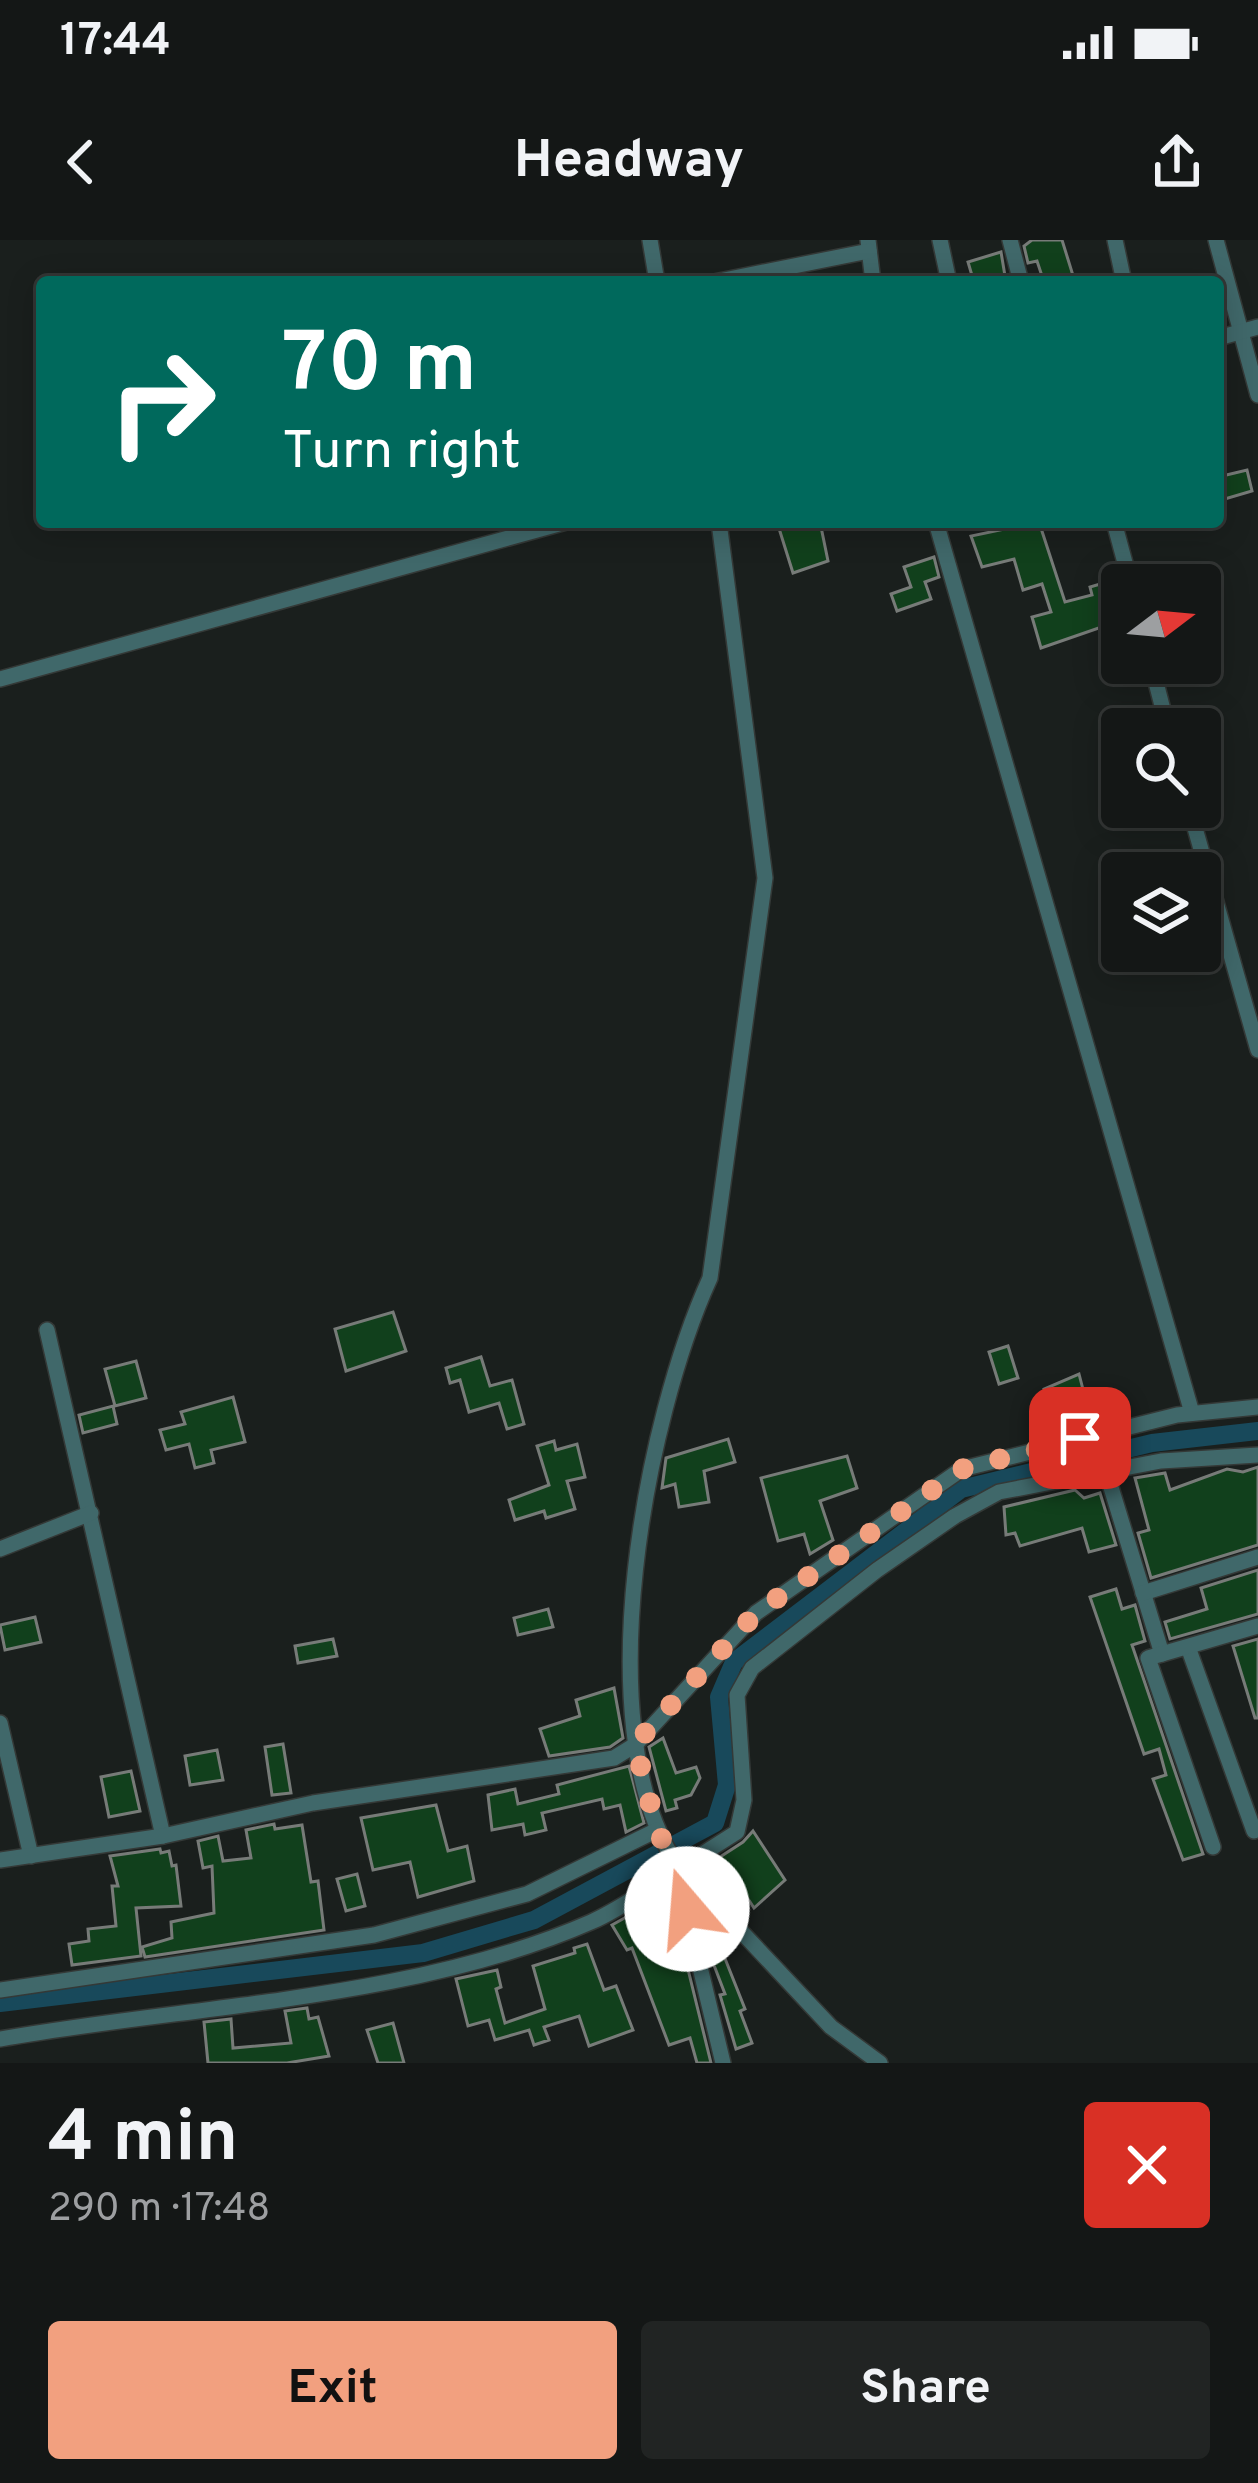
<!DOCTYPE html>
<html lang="en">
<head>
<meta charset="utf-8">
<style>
  body { margin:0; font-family:Overpass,sans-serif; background:#212423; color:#f1f3f6; height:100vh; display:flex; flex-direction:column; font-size:45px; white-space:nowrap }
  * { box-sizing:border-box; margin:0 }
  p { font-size:39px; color:#9d9fa1 }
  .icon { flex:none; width:66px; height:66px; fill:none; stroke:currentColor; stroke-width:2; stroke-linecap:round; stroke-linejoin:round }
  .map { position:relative; height:1823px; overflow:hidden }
  .panel { display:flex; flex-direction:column; background:#141716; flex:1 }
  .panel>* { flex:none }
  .banner { position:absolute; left:36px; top:36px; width:1188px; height:252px; border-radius:12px; box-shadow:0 6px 30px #0003,0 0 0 3px #333635; background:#00695c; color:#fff; overflow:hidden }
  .needle { width:78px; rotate:74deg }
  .buttons { position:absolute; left:1101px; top:324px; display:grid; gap:24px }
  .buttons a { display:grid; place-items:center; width:120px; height:120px; border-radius:12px; background:#141716; box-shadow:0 6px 30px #0003,0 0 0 3px #333635; font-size:60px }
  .pin { position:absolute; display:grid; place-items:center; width:102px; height:102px; color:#fff; margin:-51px; border-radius:24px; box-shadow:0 6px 18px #0006 }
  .me { position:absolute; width:132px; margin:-66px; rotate:342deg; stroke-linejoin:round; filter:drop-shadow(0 0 9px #0008) }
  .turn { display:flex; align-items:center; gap:42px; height:252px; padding:0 48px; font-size:54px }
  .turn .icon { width:156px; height:156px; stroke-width:2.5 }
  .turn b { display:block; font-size:84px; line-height:102px }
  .round { display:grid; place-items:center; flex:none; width:126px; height:126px; border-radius:12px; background:#212423 }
  .headline { display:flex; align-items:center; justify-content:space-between; height:204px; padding:0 48px }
  h1 { font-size:72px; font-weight:700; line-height:90px }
  .primary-button { display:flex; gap:24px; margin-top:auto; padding:24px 48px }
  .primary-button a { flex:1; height:138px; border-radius:12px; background:#f2a07f; color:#111; font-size:48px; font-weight:700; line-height:138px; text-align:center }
  .primary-button a+a { background:#212423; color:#f1f3f6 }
  .status { display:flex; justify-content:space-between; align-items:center; height:84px; padding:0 60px; background:#141716; direction:ltr }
  .status svg { height:33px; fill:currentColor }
  header { display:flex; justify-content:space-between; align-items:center; height:156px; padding:0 48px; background:#141716; font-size:54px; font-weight:700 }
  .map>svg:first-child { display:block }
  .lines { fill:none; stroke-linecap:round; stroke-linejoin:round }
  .canal { stroke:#18495b; stroke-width:18 }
  .building { fill:#11401c; stroke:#777b78; stroke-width:3 }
  .street-casing { stroke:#343937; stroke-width:18 }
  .street { stroke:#40686a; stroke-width:15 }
  .route { stroke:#f2a07f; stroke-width:21; stroke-dasharray:0 37.8 }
</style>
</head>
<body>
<div class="status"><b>17:44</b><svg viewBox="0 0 49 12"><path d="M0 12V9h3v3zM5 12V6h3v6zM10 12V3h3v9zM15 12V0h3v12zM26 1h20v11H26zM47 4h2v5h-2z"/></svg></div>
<header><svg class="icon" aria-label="back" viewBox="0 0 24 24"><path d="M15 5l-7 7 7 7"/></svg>Headway<svg class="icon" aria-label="share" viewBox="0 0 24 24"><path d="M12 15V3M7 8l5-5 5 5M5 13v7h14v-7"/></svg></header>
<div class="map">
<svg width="1258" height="1823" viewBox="0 0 1258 1823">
  <rect width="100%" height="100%" fill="#1a1f1d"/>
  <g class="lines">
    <path class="canal" d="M 0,1763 L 423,1713 L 534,1680 L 715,1583 L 727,1545 L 719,1457 L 734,1422 L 961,1249 L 1152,1203 L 1258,1191"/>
  </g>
  <g class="building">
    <path d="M 1032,0 L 1062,0 L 1075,42 L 1044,42 L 1037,21 L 1028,23 L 1024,6 Z"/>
    <path d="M 1001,12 L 1006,42 L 973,39 L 968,22 Z"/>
    <path d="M 1247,230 L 1252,251 L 1218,261 L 1218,237 Z"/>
    <path d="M 777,282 L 820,282 L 828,321 L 793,333 Z"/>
    <path d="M 1039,282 L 1065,362 L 1092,355 L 1090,347 L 1117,339 L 1122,380 L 1041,408 L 1032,377 L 1051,372 L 1042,344 L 1023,350 L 1014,319 L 982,327 L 971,296 Z"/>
    <path d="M 934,317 L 939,337 L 925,342 L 931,359 L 897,371 L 891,354 L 911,347 L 904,327 Z"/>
    <path d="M 393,1072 L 406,1111 L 346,1131 L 335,1089 Z"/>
    <path d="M 1008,1106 L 1018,1138 L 999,1144 L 989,1112 Z"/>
    <path d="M 481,1117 L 490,1146 L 512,1140 L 524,1184 L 507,1189 L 499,1163 L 469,1172 L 460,1140 L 450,1143 L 446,1128 Z"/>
    <path d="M 136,1121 L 146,1158 L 115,1166 L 105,1129 Z"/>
    <path d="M 1079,1134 L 1087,1165 L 1074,1168 L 1071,1160 L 1049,1167 L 1044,1149 Z"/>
    <path d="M 233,1157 L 245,1202 L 211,1210 L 214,1223 L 195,1228 L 189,1204 L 166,1210 L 160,1190 L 185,1184 L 181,1172 Z"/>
    <path d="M 113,1166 L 117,1184 L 83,1193 L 79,1175 Z"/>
    <path d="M 728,1199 L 735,1222 L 704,1231 L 709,1262 L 679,1267 L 675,1244 L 662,1248 L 666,1218 Z"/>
    <path d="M 554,1201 L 556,1210 L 577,1204 L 585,1237 L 567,1241 L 575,1269 L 546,1278 L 544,1271 L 515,1280 L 509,1260 L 549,1245 L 537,1206 Z"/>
    <path d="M 847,1216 L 857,1248 L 820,1261 L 833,1300 L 810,1314 L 804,1294 L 778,1301 L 761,1238 Z"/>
    <path d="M 1258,1227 L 1258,1305 L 1151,1338 L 1138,1293 L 1149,1290 L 1135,1238 L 1165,1233 L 1170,1250 L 1227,1229 L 1243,1232 Z"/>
    <path d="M 1075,1250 L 1084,1258 L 1100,1253 L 1116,1305 L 1089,1312 L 1082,1288 L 1020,1306 L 1015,1293 L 1006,1295 L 1004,1267 Z"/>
    <path d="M 1258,1330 L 1258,1374 L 1170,1399 L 1165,1382 L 1207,1369 L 1201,1348 Z"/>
    <path d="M 1116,1349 L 1122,1369 L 1135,1365 L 1145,1401 L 1132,1405 L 1203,1614 L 1183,1620 L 1153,1539 L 1166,1535 L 1159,1509 L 1144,1514 L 1090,1357 Z"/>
    <path d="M 548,1369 L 553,1387 L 518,1395 L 514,1378 Z"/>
    <path d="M 35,1377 L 41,1402 L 5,1410 L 0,1385 Z"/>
    <path d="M 333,1399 L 337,1416 L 298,1423 L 295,1406 Z"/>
    <path d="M 1258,1399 L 1258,1478 L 1255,1478 L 1233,1406 Z"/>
    <path d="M 614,1448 L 623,1498 L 610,1507 L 549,1516 L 540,1489 L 580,1476 L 576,1460 Z"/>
    <path d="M 663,1498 L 676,1533 L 696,1527 L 700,1538 L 691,1555 L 675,1560 L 677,1568 L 666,1571 L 649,1507 Z"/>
    <path d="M 283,1504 L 291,1553 L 272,1555 L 265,1507 Z"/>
    <path d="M 217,1510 L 223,1540 L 190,1545 L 185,1516 Z"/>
    <path d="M 629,1526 L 644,1583 L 626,1592 L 620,1565 L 604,1569 L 602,1559 L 542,1573 L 546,1590 L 525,1595 L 523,1584 L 492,1590 L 488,1555 L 515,1549 L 518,1564 L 559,1554 L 557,1545 Z"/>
    <path d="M 131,1531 L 140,1571 L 109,1577 L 101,1537 Z"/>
    <path d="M 436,1565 L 448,1611 L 467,1606 L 474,1641 L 418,1657 L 410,1622 L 373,1630 L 361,1578 Z"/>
    <path d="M 274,1584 L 275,1589 L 302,1585 L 311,1642 L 318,1641 L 324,1690 L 145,1717 L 142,1707 L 172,1698 L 171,1682 L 214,1673 L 212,1626 L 203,1628 L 198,1601 L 218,1596 L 223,1621 L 251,1618 L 246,1590 Z"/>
    <path d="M 753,1591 L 785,1640 L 754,1668 L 741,1648 L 727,1659 L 700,1630 L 743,1602 Z"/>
    <path d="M 160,1609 L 161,1613 L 169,1611 L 172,1626 L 176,1625 L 181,1666 L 136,1668 L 141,1716 L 72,1725 L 69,1704 L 89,1701 L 88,1689 L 116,1686 L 112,1646 L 118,1646 L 110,1616 Z"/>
    <path d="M 357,1634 L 365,1666 L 346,1671 L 337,1639 Z"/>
    <path d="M 666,1655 L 683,1709 L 711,1823 L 697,1823 L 690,1798 L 669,1805 L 632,1708 L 627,1710 L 612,1685 Z"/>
    <path d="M 587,1704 L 604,1750 L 616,1746 L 633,1790 L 589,1806 L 579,1776 L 544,1787 L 549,1800 L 534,1805 L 529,1790 L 495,1800 L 489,1780 L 468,1786 L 456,1739 L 497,1730 L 501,1747 L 496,1749 L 505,1783 L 545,1769 L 533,1726 L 575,1713 L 574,1708 Z"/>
    <path d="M 724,1716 L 745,1769 L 740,1771 L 752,1803 L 736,1809 L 720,1755 L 725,1754 L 712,1720 Z"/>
    <path d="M 307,1768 L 309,1779 L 318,1777 L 329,1816 L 287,1823 L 208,1823 L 204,1782 L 231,1779 L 233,1808 L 291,1803 L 285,1771 Z"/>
    <path d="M 393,1783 L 404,1823 L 378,1823 L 367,1790 Z"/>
  </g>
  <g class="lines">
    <g class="street-casing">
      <g id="street">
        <path d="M 650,0 L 657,42"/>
        <path d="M 868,0 L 873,42"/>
        <path d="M 940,0 L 949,42"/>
        <path d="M 1010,0 L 1021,42"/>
        <path d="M 1115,0 L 1124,42"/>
        <path d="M 1216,0 L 1258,155"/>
        <path d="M 714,42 L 869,11"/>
        <path d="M 1218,98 L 1258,87"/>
        <path d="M 719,282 L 765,638 L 710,1038 C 646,1179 587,1482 674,1620 L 831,1787 L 880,1823"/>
        <path d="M 936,282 L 1192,1173"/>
        <path d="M 1114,282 L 1131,345"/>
        <path d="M 1151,423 L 1168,489"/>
        <path d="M 0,439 L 566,282"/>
        <path d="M 1189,567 L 1258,810"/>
        <path d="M 47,1090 L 163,1596"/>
        <path d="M 1106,1231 L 1162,1414"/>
        <path d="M 0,1309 L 91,1273"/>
        <path d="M 1143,1353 L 1258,1317"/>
        <path d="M 1188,1407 L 1254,1591"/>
        <path d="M 0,1483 L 31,1616"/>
        <path d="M 1213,1607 L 1148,1418 L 1258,1386"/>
        <path d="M 0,1620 L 163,1596 L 313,1563 L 614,1518 L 635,1505 L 756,1373 L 962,1229 L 1177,1175 L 1258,1167"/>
        <path d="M 675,1623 L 723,1823"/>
        <path d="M 682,1627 L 737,1592 L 744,1560 L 737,1455 L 752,1428 L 877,1330 L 955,1276 L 999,1252 L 1161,1221 L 1258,1215"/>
        <path d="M 0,1750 L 374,1695 L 527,1654 L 657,1590"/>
        <path d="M 0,1799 C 191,1765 413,1760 591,1682 C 621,1669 650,1647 678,1630"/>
      </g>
    </g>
    <use href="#street" class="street"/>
  </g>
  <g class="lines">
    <path class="route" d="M 687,1669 L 678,1630 L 657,1590 L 635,1504 L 756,1373 L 962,1229 L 1080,1198"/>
  </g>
</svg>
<div class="buttons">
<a><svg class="needle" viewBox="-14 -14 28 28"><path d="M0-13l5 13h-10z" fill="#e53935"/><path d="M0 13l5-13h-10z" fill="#9d9fa1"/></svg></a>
<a><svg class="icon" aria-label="search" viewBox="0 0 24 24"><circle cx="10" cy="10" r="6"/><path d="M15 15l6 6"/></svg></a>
<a><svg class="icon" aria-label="layers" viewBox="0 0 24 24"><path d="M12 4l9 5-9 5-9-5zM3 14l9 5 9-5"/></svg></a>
</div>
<div class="pin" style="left:1080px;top:1198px;background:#d93025"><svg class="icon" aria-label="arrive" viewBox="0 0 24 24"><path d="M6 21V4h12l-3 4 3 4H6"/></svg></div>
<svg class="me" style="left:687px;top:1669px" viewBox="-20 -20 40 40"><circle r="19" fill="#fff"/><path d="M0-13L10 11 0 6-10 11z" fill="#f2a07f"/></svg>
<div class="banner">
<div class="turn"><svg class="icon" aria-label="right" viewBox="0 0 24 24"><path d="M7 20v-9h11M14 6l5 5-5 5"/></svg><div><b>70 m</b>Turn right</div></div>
</div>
</div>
<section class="panel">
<div class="headline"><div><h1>4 min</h1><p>290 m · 17:48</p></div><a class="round" style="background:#d93025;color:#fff"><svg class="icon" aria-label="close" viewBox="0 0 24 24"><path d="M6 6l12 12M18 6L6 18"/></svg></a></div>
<div class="primary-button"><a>Exit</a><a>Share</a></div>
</section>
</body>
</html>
